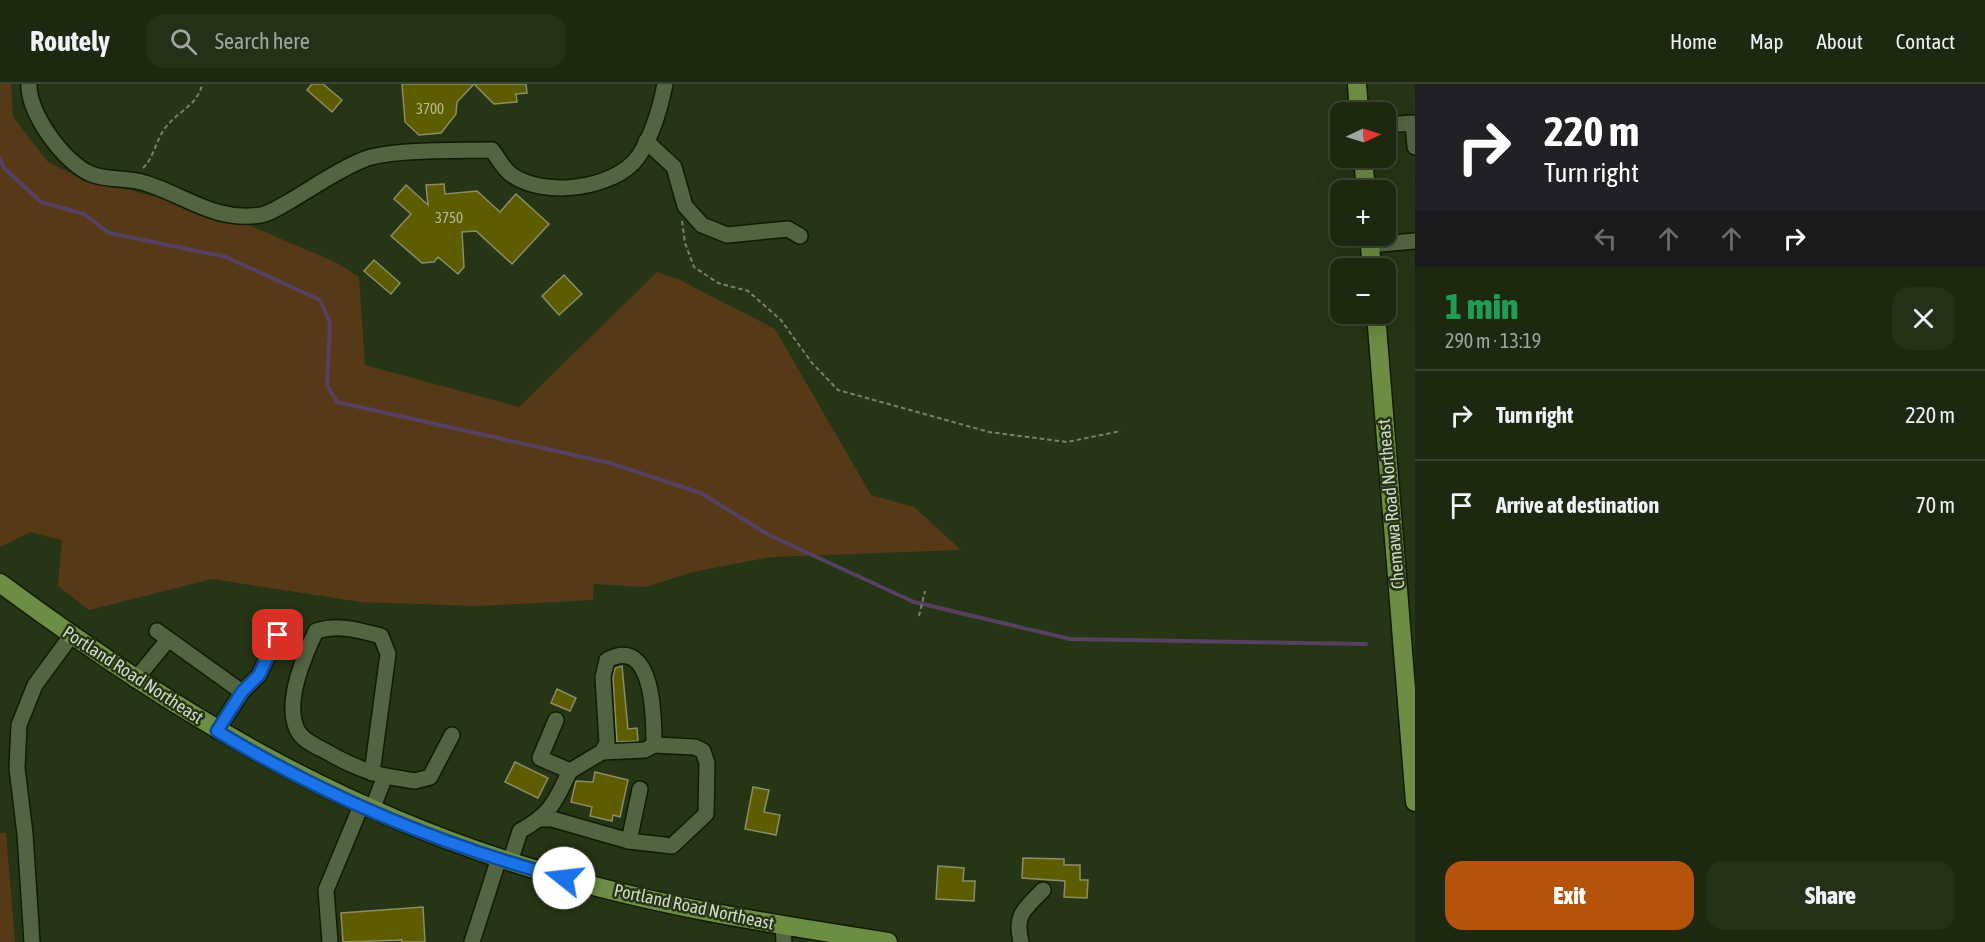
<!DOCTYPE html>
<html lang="en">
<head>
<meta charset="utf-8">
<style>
  body { margin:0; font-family:"Asap Condensed",sans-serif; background:#253019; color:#f1f3f6; height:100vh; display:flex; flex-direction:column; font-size:22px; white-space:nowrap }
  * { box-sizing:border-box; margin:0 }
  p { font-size:20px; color:#a0a69f }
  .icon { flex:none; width:33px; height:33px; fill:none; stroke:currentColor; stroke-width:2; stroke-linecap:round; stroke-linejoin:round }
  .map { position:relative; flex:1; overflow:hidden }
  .details { display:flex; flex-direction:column; background:#1c2810; width:570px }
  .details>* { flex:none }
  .top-card { background:#202124; color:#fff; overflow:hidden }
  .needle { width:39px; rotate:86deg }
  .tools { position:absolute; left:1330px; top:18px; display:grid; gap:12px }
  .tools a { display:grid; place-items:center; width:66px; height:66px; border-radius:12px; background:#1c2810; box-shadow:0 6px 24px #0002,0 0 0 2px #3a4430; font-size:30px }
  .pin { position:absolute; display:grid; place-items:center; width:51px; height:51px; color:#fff; margin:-26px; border-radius:12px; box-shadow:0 3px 9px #0006 }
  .me { position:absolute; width:66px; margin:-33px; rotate:286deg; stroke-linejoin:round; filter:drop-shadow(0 0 4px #0008) }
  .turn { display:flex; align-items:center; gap:21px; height:126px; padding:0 30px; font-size:27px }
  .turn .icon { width:78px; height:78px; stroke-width:2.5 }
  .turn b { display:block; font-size:42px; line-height:51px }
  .lanes { display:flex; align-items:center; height:57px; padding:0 30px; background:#0003; justify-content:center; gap:30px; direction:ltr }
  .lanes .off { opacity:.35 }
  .round { display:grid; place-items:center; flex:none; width:63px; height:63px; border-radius:18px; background:#253019 }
  .overview { display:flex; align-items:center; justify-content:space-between; height:102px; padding:0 30px }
  h1 { font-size:36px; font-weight:800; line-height:45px; color:#1e9e55 }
  .action { display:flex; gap:12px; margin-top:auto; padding:12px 30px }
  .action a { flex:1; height:69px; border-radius:18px; background:#b45309; color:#fff; font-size:24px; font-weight:800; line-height:69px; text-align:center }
  .action a+a { background:#253019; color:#f1f3f6 }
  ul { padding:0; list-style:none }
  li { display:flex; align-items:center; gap:18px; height:90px; padding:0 30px; border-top:2px solid #3a4430 }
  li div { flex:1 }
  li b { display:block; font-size:22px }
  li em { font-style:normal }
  header { display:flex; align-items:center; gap:36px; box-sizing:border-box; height:84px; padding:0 30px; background:#1c2810; border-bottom:2px solid #3a4430 }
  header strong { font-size:28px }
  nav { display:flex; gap:33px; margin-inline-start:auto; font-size:21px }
  .search { width:420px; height:54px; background:#253019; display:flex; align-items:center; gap:15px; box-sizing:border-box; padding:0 21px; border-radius:18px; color:#a0a69f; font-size:22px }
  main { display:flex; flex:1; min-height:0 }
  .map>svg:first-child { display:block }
  .green { fill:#563a18 }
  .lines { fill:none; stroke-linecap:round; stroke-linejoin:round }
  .stream { stroke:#564161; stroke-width:4 }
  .building { fill:#5d5c00; stroke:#8b8d65; stroke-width:1.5 }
  .minor-casing { stroke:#0f1c00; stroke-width:18 }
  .major-casing { stroke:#0f1c00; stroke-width:21 }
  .path { stroke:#778369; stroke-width:2; stroke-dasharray:4.5 3; stroke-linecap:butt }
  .minor { stroke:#536442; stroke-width:15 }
  .major { stroke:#6d8d45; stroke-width:18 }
  .route-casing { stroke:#114b97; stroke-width:15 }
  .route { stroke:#1a73e8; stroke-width:10 }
  .labels { text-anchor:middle; stroke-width:5; stroke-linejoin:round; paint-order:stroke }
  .number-label { font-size:15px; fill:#b3ba95 }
  .street-label { font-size:18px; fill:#d0dac7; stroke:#263515 }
</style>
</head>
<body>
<header>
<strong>Routely</strong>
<div class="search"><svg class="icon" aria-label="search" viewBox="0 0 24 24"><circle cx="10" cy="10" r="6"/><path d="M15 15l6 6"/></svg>Search here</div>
<nav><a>Home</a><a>Map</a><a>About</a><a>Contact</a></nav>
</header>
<main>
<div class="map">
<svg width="1415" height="858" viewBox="0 0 1415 858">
  <rect width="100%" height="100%" fill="#263515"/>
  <g class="green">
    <path d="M 0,0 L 11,0 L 13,33 L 48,78 L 76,92 L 228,132 L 337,179 L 359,193 L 365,281 L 519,323 L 657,188 L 678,195 L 775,245 L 871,411 L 914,423 L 961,466 L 771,473 L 693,488 L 646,503 L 594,500 L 593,516 L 477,522 L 361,518 L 212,495 L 89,526 L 58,502 L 62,456 L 30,448 L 0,463 Z"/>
    <path d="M 0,749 L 6,749 L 15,858 L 0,858 Z"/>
  </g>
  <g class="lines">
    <path class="stream" d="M 0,74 L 4,84 L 41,118 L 84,130 L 109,149 L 226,173 L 320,216 L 330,239 L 327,301 L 337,318 L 610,379 L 701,409 L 769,451 L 914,518 L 1070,555 L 1366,560"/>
  </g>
  <g class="building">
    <path d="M 312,0 L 323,0 L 342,16 L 332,28 L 307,6 Z"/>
    <path d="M 402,0 L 526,0 L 527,9 L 516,10 L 517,18 L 494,20 L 474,0 L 457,18 L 456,30 L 441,49 L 419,51 L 405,38 Z"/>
    <path d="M 444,100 L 445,110 L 477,107 L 500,128 L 516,110 L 549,140 L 512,180 L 476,147 L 462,148 L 464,183 L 458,190 L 438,173 L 434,178 L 422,179 L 391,152 L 411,130 L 394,115 L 406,101 L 428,121 L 426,101 Z"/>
    <path d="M 374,176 L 400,199 L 391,210 L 364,187 Z"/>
    <path d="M 564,191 L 582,210 L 559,231 L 542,212 Z"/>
    <path d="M 622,582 L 628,645 L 637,644 L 638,657 L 617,658 L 613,594 L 615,584 Z"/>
    <path d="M 557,605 L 576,614 L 570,627 L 551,619 Z"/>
    <path d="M 515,678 L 548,694 L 538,714 L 505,698 Z"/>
    <path d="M 595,688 L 628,696 L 620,733 L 613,731 L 612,737 L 590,732 L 592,723 L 571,718 L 576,697 L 593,698 Z"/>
    <path d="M 753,703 L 769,706 L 764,728 L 780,731 L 776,751 L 745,745 Z"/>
    <path d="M 1023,774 L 1064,775 L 1064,781 L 1080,781 L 1080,796 L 1088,796 L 1087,814 L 1064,813 L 1065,797 L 1022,794 Z"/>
    <path d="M 938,782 L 964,784 L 963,797 L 975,797 L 974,817 L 936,815 Z"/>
    <path d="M 423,823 L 425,858 L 402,858 L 402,856 L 343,858 L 341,829 Z"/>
  </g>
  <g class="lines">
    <g class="minor-casing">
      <g id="minor">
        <path d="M 29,0 C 28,29 64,79 91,90 C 108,97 128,93 145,99 C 187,112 214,138 261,131 C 271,129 281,122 290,117 C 314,103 339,85 365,75 C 393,65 460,67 492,66 C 498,74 504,86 512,91 C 544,114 615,105 638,73 C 653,51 660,25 665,0"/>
        <path d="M 1386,41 L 1413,39 L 1415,63"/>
        <path d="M 646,57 L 674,83 L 685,122 L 702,141 L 727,151 L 788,145 L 800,152"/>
        <path d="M 1370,161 L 1415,157"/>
        <path d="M 157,547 L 242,608"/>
        <path d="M 135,596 L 167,557"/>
        <path d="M 217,647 L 242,608 L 259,591 L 278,551"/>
        <path d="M 602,668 L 645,666 L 654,661 L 695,663 L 703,667 L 707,679 L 706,730 L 672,762 L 629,757"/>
        <path d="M 570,687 L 602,668 L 607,659 L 603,593 L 607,576 C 654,551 654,634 654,661"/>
        <path d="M 372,689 L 388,570 L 381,552 C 358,546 339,540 316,547 C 304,572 282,622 299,649 C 305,658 320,664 329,669 C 348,680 364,687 385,692 L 372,726"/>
        <path d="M 385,692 L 415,697 L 430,693 L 452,651"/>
        <path d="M 541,735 L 552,735 L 629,757 L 640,705"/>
        <path d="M 510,778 L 520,747 C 551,730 555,718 570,687 L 540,674 L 556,636"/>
        <path d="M 783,841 L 784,858"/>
        <path d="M 32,858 L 25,750 L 17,684 L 19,641 L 35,601 L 71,552"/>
        <path d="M 330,858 L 326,806 L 361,722"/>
        <path d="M 472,858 L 499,774"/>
        <path d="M 1021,858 C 1014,830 1025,825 1043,806"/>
      </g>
    </g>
    <g class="major-casing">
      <g id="major">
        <path d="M 1357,0 L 1359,28"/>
        <path d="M 1363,74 L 1366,106"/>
        <path d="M 1369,152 L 1372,184"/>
        <path d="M 1376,230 L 1415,718"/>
        <path d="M 0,499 C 173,627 336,727 544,788 C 656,822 773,840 888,858"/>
      </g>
    </g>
    <g class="path">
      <path d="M 143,84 C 154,74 156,55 166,43 C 177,28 199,20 202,0"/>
      <path d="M 682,137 L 685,159 L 694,183 L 718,199 L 748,207 L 781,236 L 812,279 L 838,306 L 989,348 L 1067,358 L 1121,347"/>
      <path d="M 919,532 L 925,507"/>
    </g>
    <use href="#minor" class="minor"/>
    <use href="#major" class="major"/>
  </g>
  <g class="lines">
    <g class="route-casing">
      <path id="route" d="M 278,551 L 259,591 L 242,608 L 217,647 C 324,712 443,762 564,794"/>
    </g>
    <use href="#route" class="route"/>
  </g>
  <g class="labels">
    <g class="number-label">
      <text x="430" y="30">3700</text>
      <text x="449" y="139">3750</text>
    </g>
    <g class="street-label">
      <text transform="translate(1391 420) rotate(-95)" y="6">Chemawa Road Northeast</text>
      <text transform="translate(133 591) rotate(33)" y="6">Portland Road Northeast</text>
      <text transform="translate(694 823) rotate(12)" y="6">Portland Road Northeast</text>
    </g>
  </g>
</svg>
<div class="tools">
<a><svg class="needle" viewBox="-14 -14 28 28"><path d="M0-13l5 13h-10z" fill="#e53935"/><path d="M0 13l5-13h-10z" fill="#a0a69f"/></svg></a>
<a>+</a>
<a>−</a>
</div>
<div class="pin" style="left:278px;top:551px;background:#d93025"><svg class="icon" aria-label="arrive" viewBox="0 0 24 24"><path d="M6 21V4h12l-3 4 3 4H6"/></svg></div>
<svg class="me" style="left:564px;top:794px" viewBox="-20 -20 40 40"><circle r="19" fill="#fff"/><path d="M0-13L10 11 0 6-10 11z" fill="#1a73e8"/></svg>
</div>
<section class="details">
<div class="top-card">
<div class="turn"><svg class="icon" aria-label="right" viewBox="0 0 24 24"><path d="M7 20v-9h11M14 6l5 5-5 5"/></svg><div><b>220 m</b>Turn right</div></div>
<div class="lanes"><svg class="icon off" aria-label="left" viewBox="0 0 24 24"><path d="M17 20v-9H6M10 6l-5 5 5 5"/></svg><svg class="icon off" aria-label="ahead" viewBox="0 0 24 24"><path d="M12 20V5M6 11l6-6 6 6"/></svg><svg class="icon off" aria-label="ahead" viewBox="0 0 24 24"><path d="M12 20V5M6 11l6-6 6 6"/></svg><svg class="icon" aria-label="right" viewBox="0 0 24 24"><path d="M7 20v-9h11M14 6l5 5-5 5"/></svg></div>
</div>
<div class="overview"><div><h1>1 min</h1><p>290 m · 13:19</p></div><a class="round"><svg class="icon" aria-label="close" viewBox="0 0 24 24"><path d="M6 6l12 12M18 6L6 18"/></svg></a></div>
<ul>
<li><svg class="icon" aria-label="right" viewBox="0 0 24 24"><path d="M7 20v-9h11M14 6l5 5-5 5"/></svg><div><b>Turn right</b></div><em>220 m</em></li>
<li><svg class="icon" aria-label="arrive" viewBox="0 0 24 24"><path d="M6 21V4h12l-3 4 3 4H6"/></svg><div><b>Arrive at destination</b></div><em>70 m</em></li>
</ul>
<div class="action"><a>Exit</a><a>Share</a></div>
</section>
</main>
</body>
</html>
